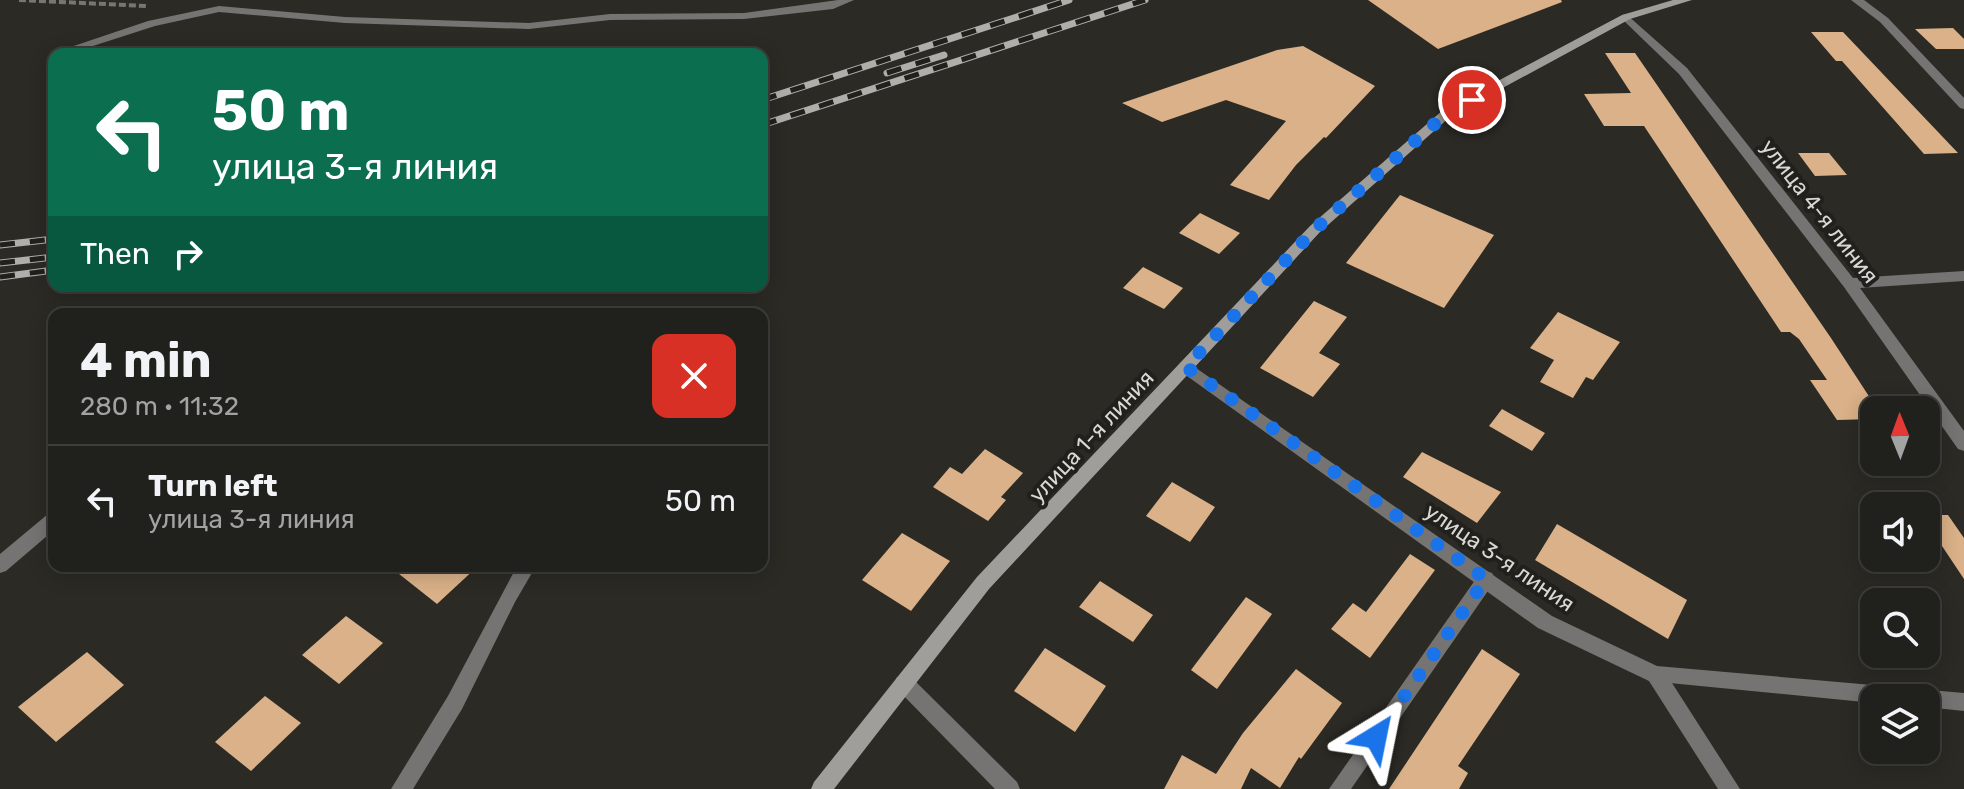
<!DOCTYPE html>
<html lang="en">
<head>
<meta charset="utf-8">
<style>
  body { margin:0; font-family:Rubik,sans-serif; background:#2d2d29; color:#f1f3f6; height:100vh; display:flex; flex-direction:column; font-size:30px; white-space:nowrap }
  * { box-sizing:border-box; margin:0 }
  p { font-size:26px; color:#a2a3a3 }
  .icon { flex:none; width:44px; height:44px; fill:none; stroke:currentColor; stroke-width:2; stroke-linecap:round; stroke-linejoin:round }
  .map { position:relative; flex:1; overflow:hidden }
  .details { position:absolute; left:48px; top:308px; width:720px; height:264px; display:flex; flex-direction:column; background:#20201c; border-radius:16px; box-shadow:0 4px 20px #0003,0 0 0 2px #3d3e3b }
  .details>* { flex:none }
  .top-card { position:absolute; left:48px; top:48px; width:720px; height:244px; border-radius:16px; box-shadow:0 4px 20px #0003,0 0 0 2px #3d3e3b; background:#0b6e4f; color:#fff; overflow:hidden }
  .needle { width:52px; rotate:359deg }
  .controls { position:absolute; left:1860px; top:396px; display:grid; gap:16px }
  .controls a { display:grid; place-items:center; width:80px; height:80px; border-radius:16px; background:#20201c; box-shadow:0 4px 20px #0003,0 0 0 2px #3d3e3b; font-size:40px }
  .pin { position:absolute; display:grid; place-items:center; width:68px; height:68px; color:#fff; margin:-34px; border:4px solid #fff; border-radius:50%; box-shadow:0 2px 8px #0007 }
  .me { position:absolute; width:88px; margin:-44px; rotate:35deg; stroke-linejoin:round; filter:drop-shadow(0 0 6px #0008) }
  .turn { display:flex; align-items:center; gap:28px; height:168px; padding:0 32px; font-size:36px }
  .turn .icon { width:104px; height:104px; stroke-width:2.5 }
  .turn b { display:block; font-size:56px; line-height:68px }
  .then { display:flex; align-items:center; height:76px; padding:0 32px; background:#0003; gap:16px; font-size:30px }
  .round { display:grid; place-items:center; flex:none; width:84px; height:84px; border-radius:16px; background:#2d2d29 }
  .summary { display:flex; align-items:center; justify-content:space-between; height:136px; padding:0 32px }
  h1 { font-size:48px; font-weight:700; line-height:60px }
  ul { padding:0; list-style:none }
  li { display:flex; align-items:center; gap:24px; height:112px; padding:0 32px; border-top:2px solid #3d3e3b }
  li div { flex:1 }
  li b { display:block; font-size:30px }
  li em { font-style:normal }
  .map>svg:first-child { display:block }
  .building { fill:#dab188 }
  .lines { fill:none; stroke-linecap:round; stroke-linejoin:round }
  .path { stroke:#777672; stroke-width:4; stroke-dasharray:7 3; stroke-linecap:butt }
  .lane { fill:#757472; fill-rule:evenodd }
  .street { fill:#757472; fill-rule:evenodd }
  .secondary { fill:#a09e9a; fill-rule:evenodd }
  .rail-casing { stroke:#afaeab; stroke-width:7 }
  .rail { stroke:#22201c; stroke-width:5; stroke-dasharray:15; stroke-linecap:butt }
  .route { stroke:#1a73e8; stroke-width:14; stroke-dasharray:0 25.2 }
  .labels { text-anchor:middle; stroke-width:8; stroke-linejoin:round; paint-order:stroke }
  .street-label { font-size:22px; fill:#d9d8d5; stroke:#22201c }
</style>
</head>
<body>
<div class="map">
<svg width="1964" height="789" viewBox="0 0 1964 789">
  <rect width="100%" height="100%" fill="#2b2a25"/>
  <g class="building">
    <path d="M 1368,0 L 1561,0 L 1562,2 L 1438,49 Z"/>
    <path d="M 1953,28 L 1964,39 L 1964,49 L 1936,49 L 1915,29 Z"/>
    <path d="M 1811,32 L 1843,32 L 1958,153 L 1924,154 L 1842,61 L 1836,61 Z"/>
    <path d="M 1303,46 L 1375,86 L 1326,138 L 1324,137 L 1296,165 L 1269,200 L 1230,185 L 1286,121 L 1226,100 L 1162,122 L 1122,103 L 1277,50 Z"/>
    <path d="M 1605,53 L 1635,53 L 1831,338 L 1874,404 L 1874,419 L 1837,420 L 1810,380 L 1827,380 L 1799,339 L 1790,332 L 1781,332 L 1644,126 L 1604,126 L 1584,94 L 1631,93 Z"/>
    <path d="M 1798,153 L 1829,153 L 1847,175 L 1815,176 Z"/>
    <path d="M 1400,195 L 1494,235 L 1444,308 L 1346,263 Z"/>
    <path d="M 1200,213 L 1240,233 L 1219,254 L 1179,233 Z"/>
    <path d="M 1143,267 L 1183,288 L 1164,309 L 1123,288 Z"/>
    <path d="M 1314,301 L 1347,317 L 1319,353 L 1340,364 L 1313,397 L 1260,368 Z"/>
    <path d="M 1558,312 L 1620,342 L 1593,380 L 1586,377 L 1573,398 L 1540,382 L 1554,360 L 1530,348 Z"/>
    <path d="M 1502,409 L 1545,433 L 1532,451 L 1489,426 Z"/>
    <path d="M 985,449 L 1023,473 L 1001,497 L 1006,500 L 988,521 L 933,487 L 950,467 L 962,474 Z"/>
    <path d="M 1422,452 L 1501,492 L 1477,523 L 1403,477 Z"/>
    <path d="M 1172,482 L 1215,507 L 1190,542 L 1146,516 Z"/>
    <path d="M 1926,515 L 1948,515 L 1964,538 L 1964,579 L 1926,522 Z"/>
    <path d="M 1557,524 L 1687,600 L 1668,639 L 1535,560 Z"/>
    <path d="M 902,533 L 950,561 L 911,611 L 862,580 Z"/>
    <path d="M 1410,554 L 1435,570 L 1370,658 L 1331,629 L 1353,603 L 1366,612 Z"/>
    <path d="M 389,566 L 478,566 L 437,604 Z"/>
    <path d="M 1100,581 L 1153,615 L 1133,642 L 1079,607 Z"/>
    <path d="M 1246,597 L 1272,614 L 1217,689 L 1191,670 Z"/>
    <path d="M 346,616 L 383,643 L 339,684 L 302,655 Z"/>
    <path d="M 1045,648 L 1106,686 L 1075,732 L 1014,691 Z"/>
    <path d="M 1482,649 L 1520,674 L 1458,766 L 1468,773 L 1459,789 L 1389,789 Z"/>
    <path d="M 87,652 L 124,685 L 56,742 L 18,707 Z"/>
    <path d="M 1296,669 L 1342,703 L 1301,759 L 1299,757 L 1280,788 L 1251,768 L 1241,789 L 1164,789 L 1182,755 L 1216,774 L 1243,733 Z"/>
    <path d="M 265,696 L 301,723 L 251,771 L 215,742 Z"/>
  </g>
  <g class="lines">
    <path class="path" d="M 19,0 L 146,6"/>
    <g class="lane">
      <path d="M 838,0 L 854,0 L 833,9 L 744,19 L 610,20 L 529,29 L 345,23 L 219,12 L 155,26 L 68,54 L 54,54 L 54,57 L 50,54 L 148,21 L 219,6 L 345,17 L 529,23 L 610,14 L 744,13 Z"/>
      <path d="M 1486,571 L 1492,573 L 1495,579 L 1492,585 L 1351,789 L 1329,789 L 1480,573 Z"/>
      <path d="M 1656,666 L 1663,669 L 1740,789 L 1718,789 L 1649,681 L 1646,675 L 1649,669 Z"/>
      <path d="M 904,674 L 911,677 L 1017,782 L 1020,789 L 995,789 L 897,689 L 894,683 L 897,677 Z"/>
    </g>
    <g class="street">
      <path d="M 1851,0 L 1864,0 L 1888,18 L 1964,98 L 1964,109 L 1960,108 L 1880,22 Z"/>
      <path d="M 1626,14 L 1687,68 L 1853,278 L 1964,271 L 1964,281 L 1860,288 L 1964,431 L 1964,451 L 1958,449 L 1844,287 L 1679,74 L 1622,19 L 1622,15 Z"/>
      <path d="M 1186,361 L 1552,616 L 1657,666 L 1964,693 L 1964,711 L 1926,707 L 1926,698 L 1874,698 L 1874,703 L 1649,681 L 1538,628 L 1180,371 L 1178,367 L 1180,363 Z"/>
      <path d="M 54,512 L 54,530 L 6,571 L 0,573 L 0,554 L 48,514 Z"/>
      <path d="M 517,566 L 536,566 L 515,602 L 462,709 L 413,789 L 391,789 L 448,696 Z"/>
    </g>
    <path class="secondary" d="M 1673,0 L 1692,0 L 1630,19 L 1451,116 L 1320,232 L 989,589 L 834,789 L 811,789 L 814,782 L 977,577 L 1310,226 L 1443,110 L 1622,15 Z"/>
    <g class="rail-casing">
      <g id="rail">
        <path d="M 887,73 L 944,55"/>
        <path d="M 762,100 L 1069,0"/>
        <path d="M 762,125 L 1145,0"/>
        <path d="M 0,245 L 54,239"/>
        <path d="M 0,263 L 54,257"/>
        <path d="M 0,277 L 54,270"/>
      </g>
    </g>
    <use href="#rail" class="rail"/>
  </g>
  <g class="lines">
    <path class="route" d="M 1376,737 L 1486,579 L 1186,367 L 1315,229 L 1447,113 L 1472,100"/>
  </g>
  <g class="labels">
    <g class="street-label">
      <text transform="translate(1820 211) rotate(52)" y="8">улица 4-я линия</text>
      <text transform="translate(1091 436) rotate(-47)" y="8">улица 1-я линия</text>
      <text transform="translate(1500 557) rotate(34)" y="8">улица 3-я линия</text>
    </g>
  </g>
</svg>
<div class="controls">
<a><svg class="needle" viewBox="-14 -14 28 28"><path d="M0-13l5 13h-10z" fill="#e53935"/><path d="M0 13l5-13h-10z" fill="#a2a3a3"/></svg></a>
<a><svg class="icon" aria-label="sound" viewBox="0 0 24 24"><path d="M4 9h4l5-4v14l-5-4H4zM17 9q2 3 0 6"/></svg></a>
<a><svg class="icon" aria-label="search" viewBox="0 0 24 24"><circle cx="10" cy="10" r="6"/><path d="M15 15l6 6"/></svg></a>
<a><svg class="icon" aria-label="layers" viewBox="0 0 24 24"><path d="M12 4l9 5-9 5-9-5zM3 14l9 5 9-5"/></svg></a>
</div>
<div class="pin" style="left:1472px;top:100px;background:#d93025"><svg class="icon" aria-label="arrive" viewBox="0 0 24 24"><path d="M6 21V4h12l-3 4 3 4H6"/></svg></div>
<svg class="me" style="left:1376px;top:737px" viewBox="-20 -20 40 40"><path d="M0-17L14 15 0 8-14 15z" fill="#1a73e8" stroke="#fff" stroke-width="4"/></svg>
<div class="top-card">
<div class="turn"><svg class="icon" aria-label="left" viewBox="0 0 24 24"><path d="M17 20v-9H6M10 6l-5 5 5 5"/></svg><div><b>50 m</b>улица 3-я линия</div></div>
<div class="then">Then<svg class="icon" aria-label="right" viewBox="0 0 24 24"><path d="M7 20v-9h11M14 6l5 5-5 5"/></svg></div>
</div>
<section class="details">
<div class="summary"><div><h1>4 min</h1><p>280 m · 11:32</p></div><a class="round" style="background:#d93025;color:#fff"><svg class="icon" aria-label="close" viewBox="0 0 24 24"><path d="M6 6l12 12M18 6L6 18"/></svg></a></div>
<ul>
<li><svg class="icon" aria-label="left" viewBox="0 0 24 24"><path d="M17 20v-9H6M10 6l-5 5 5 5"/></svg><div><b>Turn left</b><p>улица 3-я линия</p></div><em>50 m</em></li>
</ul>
</section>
</div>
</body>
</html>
